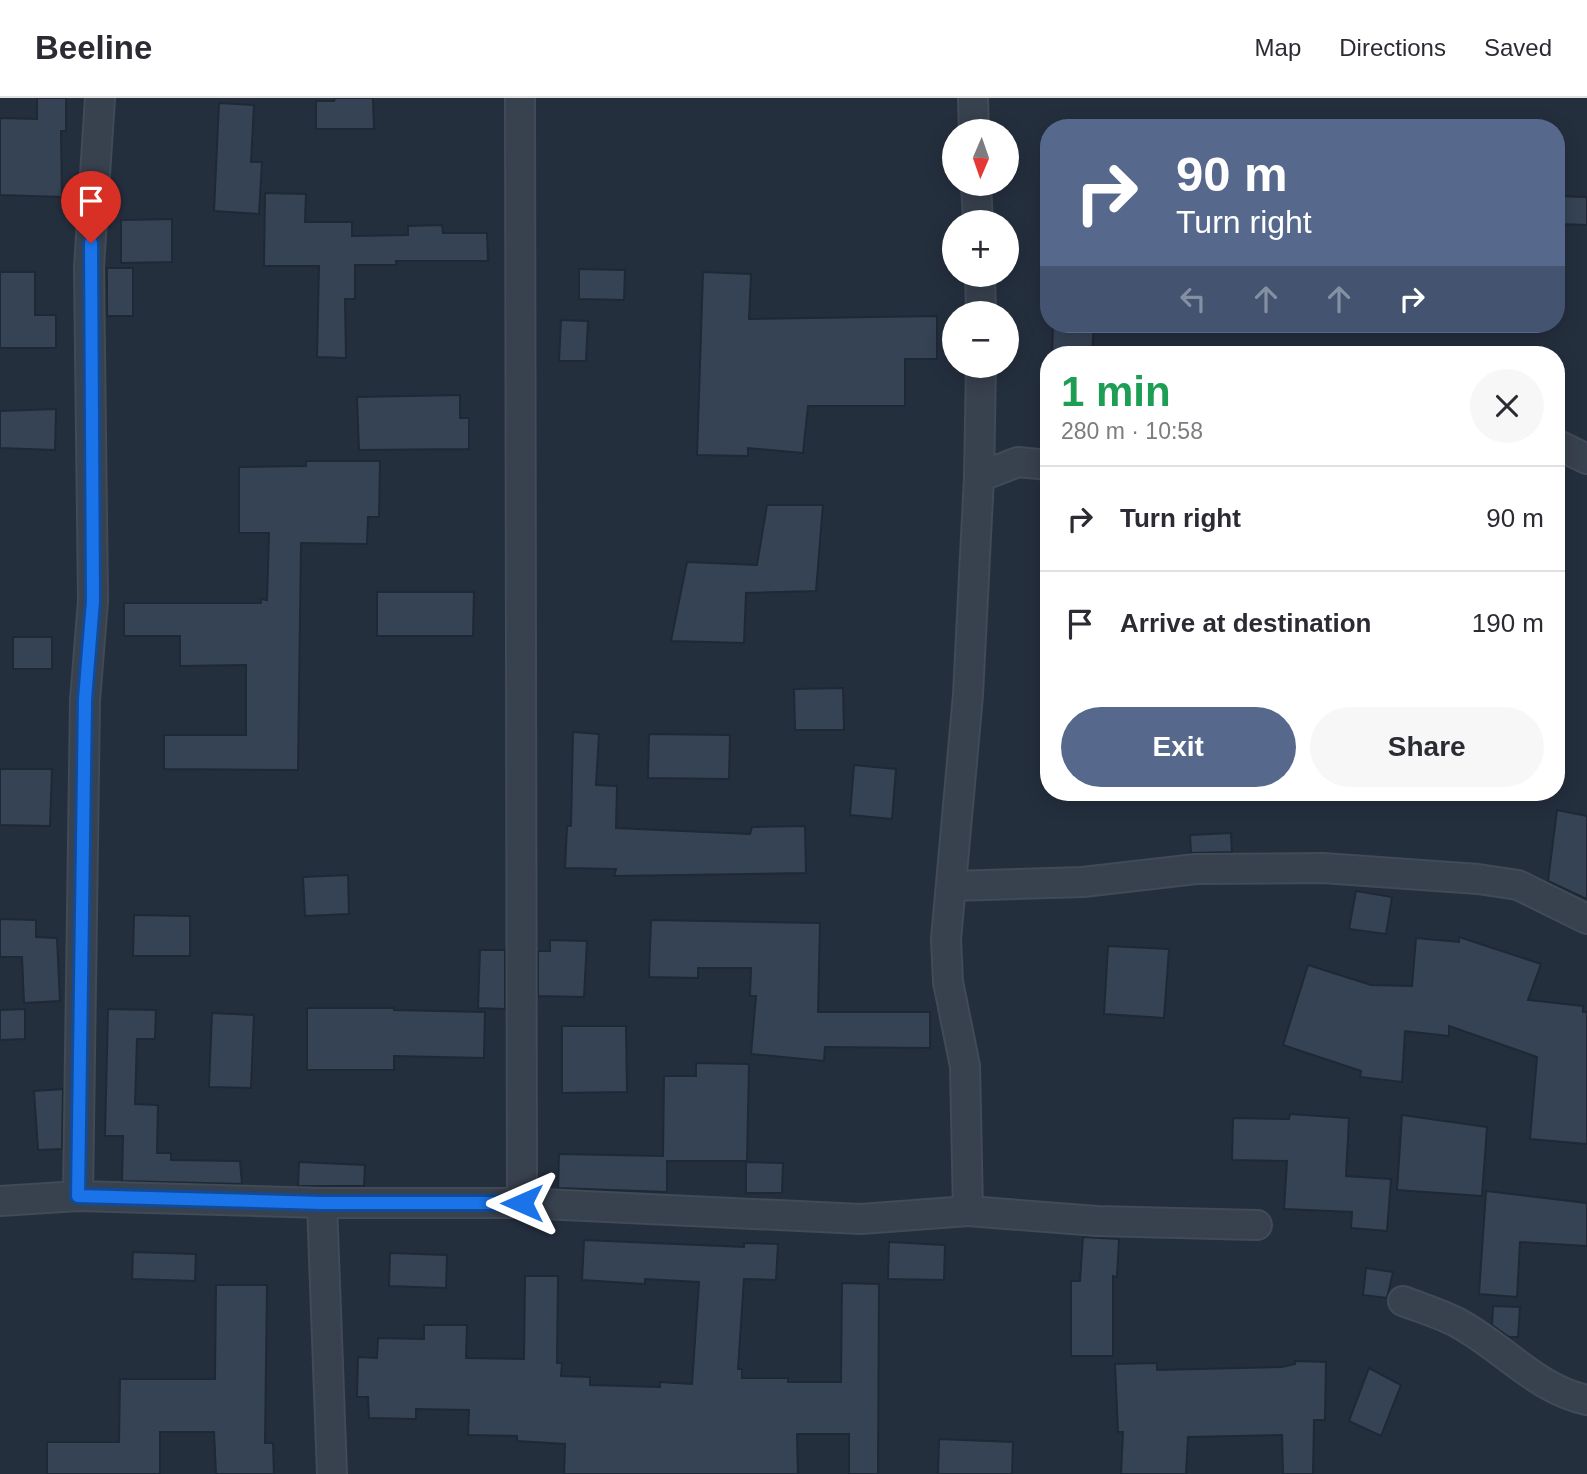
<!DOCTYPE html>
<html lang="en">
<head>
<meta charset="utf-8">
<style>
  body { margin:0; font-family:Helvetica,sans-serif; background:#f7f7f7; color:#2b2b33; height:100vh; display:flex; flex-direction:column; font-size:26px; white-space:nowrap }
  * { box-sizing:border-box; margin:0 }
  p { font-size:23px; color:#7c7c81 }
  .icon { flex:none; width:38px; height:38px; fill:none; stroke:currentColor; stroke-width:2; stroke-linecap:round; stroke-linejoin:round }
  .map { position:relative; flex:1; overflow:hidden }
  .side { position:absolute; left:1040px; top:248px; width:525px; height:455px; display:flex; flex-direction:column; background:#fff; border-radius:28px; box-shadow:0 4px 18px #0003 }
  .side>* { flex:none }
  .hud { position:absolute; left:1040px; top:21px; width:525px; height:214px; border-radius:28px; box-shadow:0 4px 18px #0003; background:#56698c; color:#fff; overflow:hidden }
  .needle { width:46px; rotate:182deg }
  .fabs { position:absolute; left:942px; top:21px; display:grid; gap:14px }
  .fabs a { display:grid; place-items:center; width:77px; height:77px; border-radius:50%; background:#fff; box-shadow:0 4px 18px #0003; font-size:35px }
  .pin { position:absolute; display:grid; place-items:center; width:60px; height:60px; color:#fff; margin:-72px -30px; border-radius:50% 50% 50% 0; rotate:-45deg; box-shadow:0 0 7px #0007 }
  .pin .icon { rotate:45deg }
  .me { position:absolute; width:77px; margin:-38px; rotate:270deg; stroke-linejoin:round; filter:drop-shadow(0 0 5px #0008) }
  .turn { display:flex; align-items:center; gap:24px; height:147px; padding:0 21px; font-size:32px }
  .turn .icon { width:91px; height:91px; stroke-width:2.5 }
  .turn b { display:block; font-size:49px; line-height:60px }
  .lanes { display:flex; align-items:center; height:66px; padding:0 21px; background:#0003; justify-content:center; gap:35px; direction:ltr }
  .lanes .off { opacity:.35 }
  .round { display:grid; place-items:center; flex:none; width:74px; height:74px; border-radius:37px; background:#f7f7f7 }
  .headline { display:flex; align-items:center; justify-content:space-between; height:119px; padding:0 21px }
  h1 { font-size:42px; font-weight:800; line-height:52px; color:#1e9e55 }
  .action { display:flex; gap:14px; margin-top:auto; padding:14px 21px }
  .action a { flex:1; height:80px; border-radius:42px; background:#56698c; color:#fff; font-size:28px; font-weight:800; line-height:80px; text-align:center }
  .action a+a { background:#f7f7f7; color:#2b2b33 }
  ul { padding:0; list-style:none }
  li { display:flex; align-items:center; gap:21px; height:105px; padding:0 21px; border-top:2px solid #e1e1e2 }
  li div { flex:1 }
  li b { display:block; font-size:26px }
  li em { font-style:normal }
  header { display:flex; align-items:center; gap:42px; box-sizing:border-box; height:98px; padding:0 35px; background:#fff; border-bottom:2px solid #e1e1e2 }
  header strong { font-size:33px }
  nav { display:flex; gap:38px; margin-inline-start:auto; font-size:24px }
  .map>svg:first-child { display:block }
  .building { fill:#364354; stroke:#1f2835; stroke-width:2 }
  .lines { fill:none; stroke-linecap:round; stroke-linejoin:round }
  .street-casing { stroke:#414a57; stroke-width:32 }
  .street { stroke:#38414e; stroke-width:28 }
  .route-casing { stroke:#114b97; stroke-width:18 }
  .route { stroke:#1a73e8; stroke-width:12 }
</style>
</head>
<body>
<header>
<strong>Beeline</strong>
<nav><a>Map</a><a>Directions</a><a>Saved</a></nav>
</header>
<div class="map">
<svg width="1587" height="1376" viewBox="0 0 1587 1376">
  <rect width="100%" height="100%" fill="#242f3e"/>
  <g class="building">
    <path d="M 37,0 L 66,0 L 66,33 L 61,33 L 62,99 L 0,97 L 0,20 L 37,21 Z"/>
    <path d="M 335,0 L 373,0 L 374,31 L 316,31 L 316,3 L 334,3 Z"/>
    <path d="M 219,5 L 254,7 L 251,64 L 262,64 L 259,116 L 214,113 Z"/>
    <path d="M 265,95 L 306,96 L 305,124 L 352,124 L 352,138 L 408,137 L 408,128 L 442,127 L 443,135 L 487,135 L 488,163 L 396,163 L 396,167 L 355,167 L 355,201 L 345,201 L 346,260 L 317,259 L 319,168 L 264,168 Z"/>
    <path d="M 1558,98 L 1587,99 L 1587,127 L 1556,126 Z"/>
    <path d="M 172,121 L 172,164 L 121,165 L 121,122 Z"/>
    <rect x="107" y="170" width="26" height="48"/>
    <path d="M 579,171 L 625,172 L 624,202 L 579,201 Z"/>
    <path d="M 0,174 L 35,174 L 35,217 L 56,217 L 56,250 L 0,250 Z"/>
    <path d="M 703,174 L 751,176 L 749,221 L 937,218 L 937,261 L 905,261 L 905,308 L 808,308 L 803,355 L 748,350 L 748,358 L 697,357 Z"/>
    <path d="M 561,222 L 588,223 L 586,263 L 559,263 Z"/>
    <path d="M 1053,226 L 1094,226 L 1092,257 L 1052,257 Z"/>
    <path d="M 460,297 L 460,320 L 469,320 L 469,351 L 359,352 L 357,299 Z"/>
    <path d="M 56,311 L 55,352 L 0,350 L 0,313 Z"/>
    <path d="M 306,363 L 380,363 L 379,419 L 368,419 L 367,446 L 301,445 L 298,672 L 164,671 L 164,637 L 246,637 L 246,567 L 180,568 L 180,538 L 124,538 L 124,505 L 261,505 L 261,501 L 267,502 L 269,435 L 239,435 L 239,369 L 306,368 Z"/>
    <path d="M 767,407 L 823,407 L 816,493 L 746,495 L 744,545 L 671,543 L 687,464 L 757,467 Z"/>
    <path d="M 377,494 L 474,494 L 473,538 L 377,538 Z"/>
    <rect x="13" y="539" width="39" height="32"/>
    <path d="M 843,590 L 844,632 L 795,632 L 794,591 Z"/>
    <path d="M 573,634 L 599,636 L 596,687 L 617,688 L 616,730 L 750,736 L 752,729 L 805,728 L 806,775 L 614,778 L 616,771 L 565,770 L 567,728 L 571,728 Z"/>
    <path d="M 649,636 L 730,637 L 729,681 L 648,680 Z"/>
    <path d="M 854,667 L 896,671 L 892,721 L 850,717 Z"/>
    <path d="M 0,671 L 52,671 L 50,728 L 0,727 Z"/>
    <path d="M 1557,712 L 1587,718 L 1587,801 L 1548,783 Z"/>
    <path d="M 1231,735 L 1232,754 L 1191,755 L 1190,737 Z"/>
    <path d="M 348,777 L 349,816 L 305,818 L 303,779 Z"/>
    <path d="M 1356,793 L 1392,799 L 1386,836 L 1349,831 Z"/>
    <path d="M 134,817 L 190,818 L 190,858 L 133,858 Z"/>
    <path d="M 0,821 L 36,822 L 36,839 L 57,840 L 60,903 L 24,905 L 22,859 L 0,859 Z"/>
    <path d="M 651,822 L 820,825 L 818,914 L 930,914 L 930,950 L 825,949 L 824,963 L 751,956 L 756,898 L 750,898 L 751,870 L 698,870 L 698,880 L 649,879 Z"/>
    <path d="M 1459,839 L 1541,866 L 1528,902 L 1583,908 L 1583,914 L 1587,914 L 1587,1046 L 1530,1041 L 1537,959 L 1449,928 L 1449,938 L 1405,933 L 1402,984 L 1360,979 L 1361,973 L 1283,947 L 1308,867 L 1371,887 L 1412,888 L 1416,840 L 1459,844 Z"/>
    <path d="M 550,842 L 587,843 L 584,899 L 538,898 L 538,853 L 550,853 Z"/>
    <path d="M 1108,848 L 1169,851 L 1164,920 L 1104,916 Z"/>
    <path d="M 480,852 L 505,852 L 505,911 L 478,910 Z"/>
    <path d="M 307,910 L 394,910 L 394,912 L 485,914 L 484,960 L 394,958 L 394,972 L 307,972 Z"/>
    <path d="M 25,911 L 25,941 L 0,942 L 0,912 Z"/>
    <path d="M 108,911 L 156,912 L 155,941 L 137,941 L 135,1006 L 158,1007 L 157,1055 L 171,1055 L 171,1062 L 240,1063 L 242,1086 L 122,1083 L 123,1038 L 105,1038 Z"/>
    <path d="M 212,915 L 254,917 L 251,990 L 209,989 Z"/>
    <path d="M 562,928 L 626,928 L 627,994 L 562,995 Z"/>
    <path d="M 696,965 L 749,966 L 747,1063 L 667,1063 L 667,1094 L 558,1090 L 559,1056 L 663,1058 L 664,978 L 696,978 Z"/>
    <path d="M 63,991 L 62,1051 L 38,1052 L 34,993 Z"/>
    <path d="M 1290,1016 L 1349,1020 L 1346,1078 L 1391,1081 L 1387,1133 L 1351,1130 L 1352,1114 L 1284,1111 L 1287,1063 L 1232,1062 L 1233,1020 L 1289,1021 Z"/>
    <path d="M 1402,1017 L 1487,1029 L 1482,1098 L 1397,1092 Z"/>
    <path d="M 299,1064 L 365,1067 L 364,1088 L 298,1088 Z"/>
    <path d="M 746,1064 L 783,1065 L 782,1095 L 746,1095 Z"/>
    <path d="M 1486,1093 L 1587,1105 L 1587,1148 L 1520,1144 L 1517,1199 L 1479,1196 Z"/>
    <path d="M 1083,1139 L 1119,1141 L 1117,1179 L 1113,1178 L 1113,1258 L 1071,1258 L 1071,1183 L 1080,1183 Z"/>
    <path d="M 584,1142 L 744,1149 L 744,1145 L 778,1146 L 776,1182 L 744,1181 L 738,1271 L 742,1271 L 742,1280 L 788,1280 L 788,1284 L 841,1284 L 842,1185 L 879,1186 L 878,1376 L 849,1376 L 849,1336 L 797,1336 L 798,1376 L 564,1376 L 565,1346 L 517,1343 L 517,1338 L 468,1337 L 469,1312 L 416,1311 L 416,1321 L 369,1320 L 368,1299 L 357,1299 L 358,1259 L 377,1260 L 378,1240 L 424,1241 L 424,1227 L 467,1227 L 466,1260 L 524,1261 L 525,1178 L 558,1178 L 557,1265 L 562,1265 L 561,1278 L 590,1279 L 590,1287 L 660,1289 L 660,1284 L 692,1286 L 699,1184 L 645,1181 L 645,1186 L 582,1182 Z"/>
    <path d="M 889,1144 L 945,1147 L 944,1182 L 888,1181 Z"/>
    <path d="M 133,1154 L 196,1156 L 195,1183 L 132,1181 Z"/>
    <path d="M 390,1155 L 447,1157 L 446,1190 L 389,1188 Z"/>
    <path d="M 1366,1170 L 1393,1174 L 1387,1200 L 1363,1197 Z"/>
    <path d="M 216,1187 L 267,1187 L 265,1345 L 273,1345 L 274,1376 L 216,1376 L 214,1334 L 160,1334 L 160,1376 L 47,1376 L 47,1344 L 119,1344 L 120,1281 L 215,1281 Z"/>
    <path d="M 1493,1208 L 1520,1209 L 1518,1239 L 1509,1239 L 1492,1227 Z"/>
    <path d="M 1295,1263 L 1326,1264 L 1325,1322 L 1314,1322 L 1313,1376 L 1283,1376 L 1282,1337 L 1188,1339 L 1186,1376 L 1121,1376 L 1123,1334 L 1118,1334 L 1115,1266 L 1157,1265 L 1157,1272 L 1282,1269 L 1295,1266 Z"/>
    <path d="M 1369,1270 L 1401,1287 L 1381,1338 L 1349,1323 Z"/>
    <path d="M 939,1341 L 1013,1344 L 1012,1376 L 938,1376 Z"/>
  </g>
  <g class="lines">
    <g class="street-casing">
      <g id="street">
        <path d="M 520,0 L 522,1105"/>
        <path d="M 973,0 L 974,33"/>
        <path d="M 976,86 L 978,124"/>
        <path d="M 980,177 L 981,215"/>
        <path d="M 1556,346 L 1587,361"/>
        <path d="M 979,379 L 1018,364 L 1048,367"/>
        <path d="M 951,788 L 1083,784 L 1196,771 L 1323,770 L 1478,781 L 1518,787 L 1587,821"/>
        <path d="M 78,1098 L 85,602 L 93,503 L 89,169 L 100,0"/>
        <path d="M 0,1103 L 78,1098 L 322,1105 L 522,1105 L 861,1121 L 968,1113 L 1097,1123 L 1257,1127"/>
        <path d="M 322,1105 L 332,1376"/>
        <path d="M 968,1113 L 965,968 L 948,884 L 946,841 L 968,597 L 979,379 L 981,268"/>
        <path d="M 1403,1203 C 1421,1210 1441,1216 1458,1225 C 1503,1249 1536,1291 1587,1302"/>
      </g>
    </g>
    <use href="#street" class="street"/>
  </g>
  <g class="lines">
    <g class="route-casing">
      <path id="route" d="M 91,145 L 93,503 L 85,601 L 78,1098 L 322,1105 L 522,1105"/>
    </g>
    <use href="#route" class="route"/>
  </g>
</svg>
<div class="fabs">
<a><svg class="needle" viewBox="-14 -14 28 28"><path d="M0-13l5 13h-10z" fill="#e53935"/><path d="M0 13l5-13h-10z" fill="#7c7c81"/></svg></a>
<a>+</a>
<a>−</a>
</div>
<div class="pin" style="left:91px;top:145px;background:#d93025"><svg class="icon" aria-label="arrive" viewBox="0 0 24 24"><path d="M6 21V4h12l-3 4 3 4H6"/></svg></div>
<svg class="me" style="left:522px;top:1105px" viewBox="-20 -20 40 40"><path d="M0-17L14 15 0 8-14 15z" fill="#1a73e8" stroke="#fff" stroke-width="4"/></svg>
<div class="hud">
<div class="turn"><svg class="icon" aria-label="right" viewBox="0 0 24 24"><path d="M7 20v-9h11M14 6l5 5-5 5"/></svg><div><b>90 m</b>Turn right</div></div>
<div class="lanes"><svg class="icon off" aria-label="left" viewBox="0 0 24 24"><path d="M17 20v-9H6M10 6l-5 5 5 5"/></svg><svg class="icon off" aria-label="ahead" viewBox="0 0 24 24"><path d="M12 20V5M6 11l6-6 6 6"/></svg><svg class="icon off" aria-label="ahead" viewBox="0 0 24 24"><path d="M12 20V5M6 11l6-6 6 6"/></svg><svg class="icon" aria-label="right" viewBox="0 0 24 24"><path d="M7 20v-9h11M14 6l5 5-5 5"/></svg></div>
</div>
<section class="side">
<div class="headline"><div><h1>1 min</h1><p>280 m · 10:58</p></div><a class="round"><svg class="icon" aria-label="close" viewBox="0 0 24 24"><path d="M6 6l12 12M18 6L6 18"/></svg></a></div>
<ul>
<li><svg class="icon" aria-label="right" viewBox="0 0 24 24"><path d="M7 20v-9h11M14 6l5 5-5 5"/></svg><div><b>Turn right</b></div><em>90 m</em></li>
<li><svg class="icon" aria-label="arrive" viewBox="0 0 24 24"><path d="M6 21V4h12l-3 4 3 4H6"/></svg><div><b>Arrive at destination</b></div><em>190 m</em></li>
</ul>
<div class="action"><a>Exit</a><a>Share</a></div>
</section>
</div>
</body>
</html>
